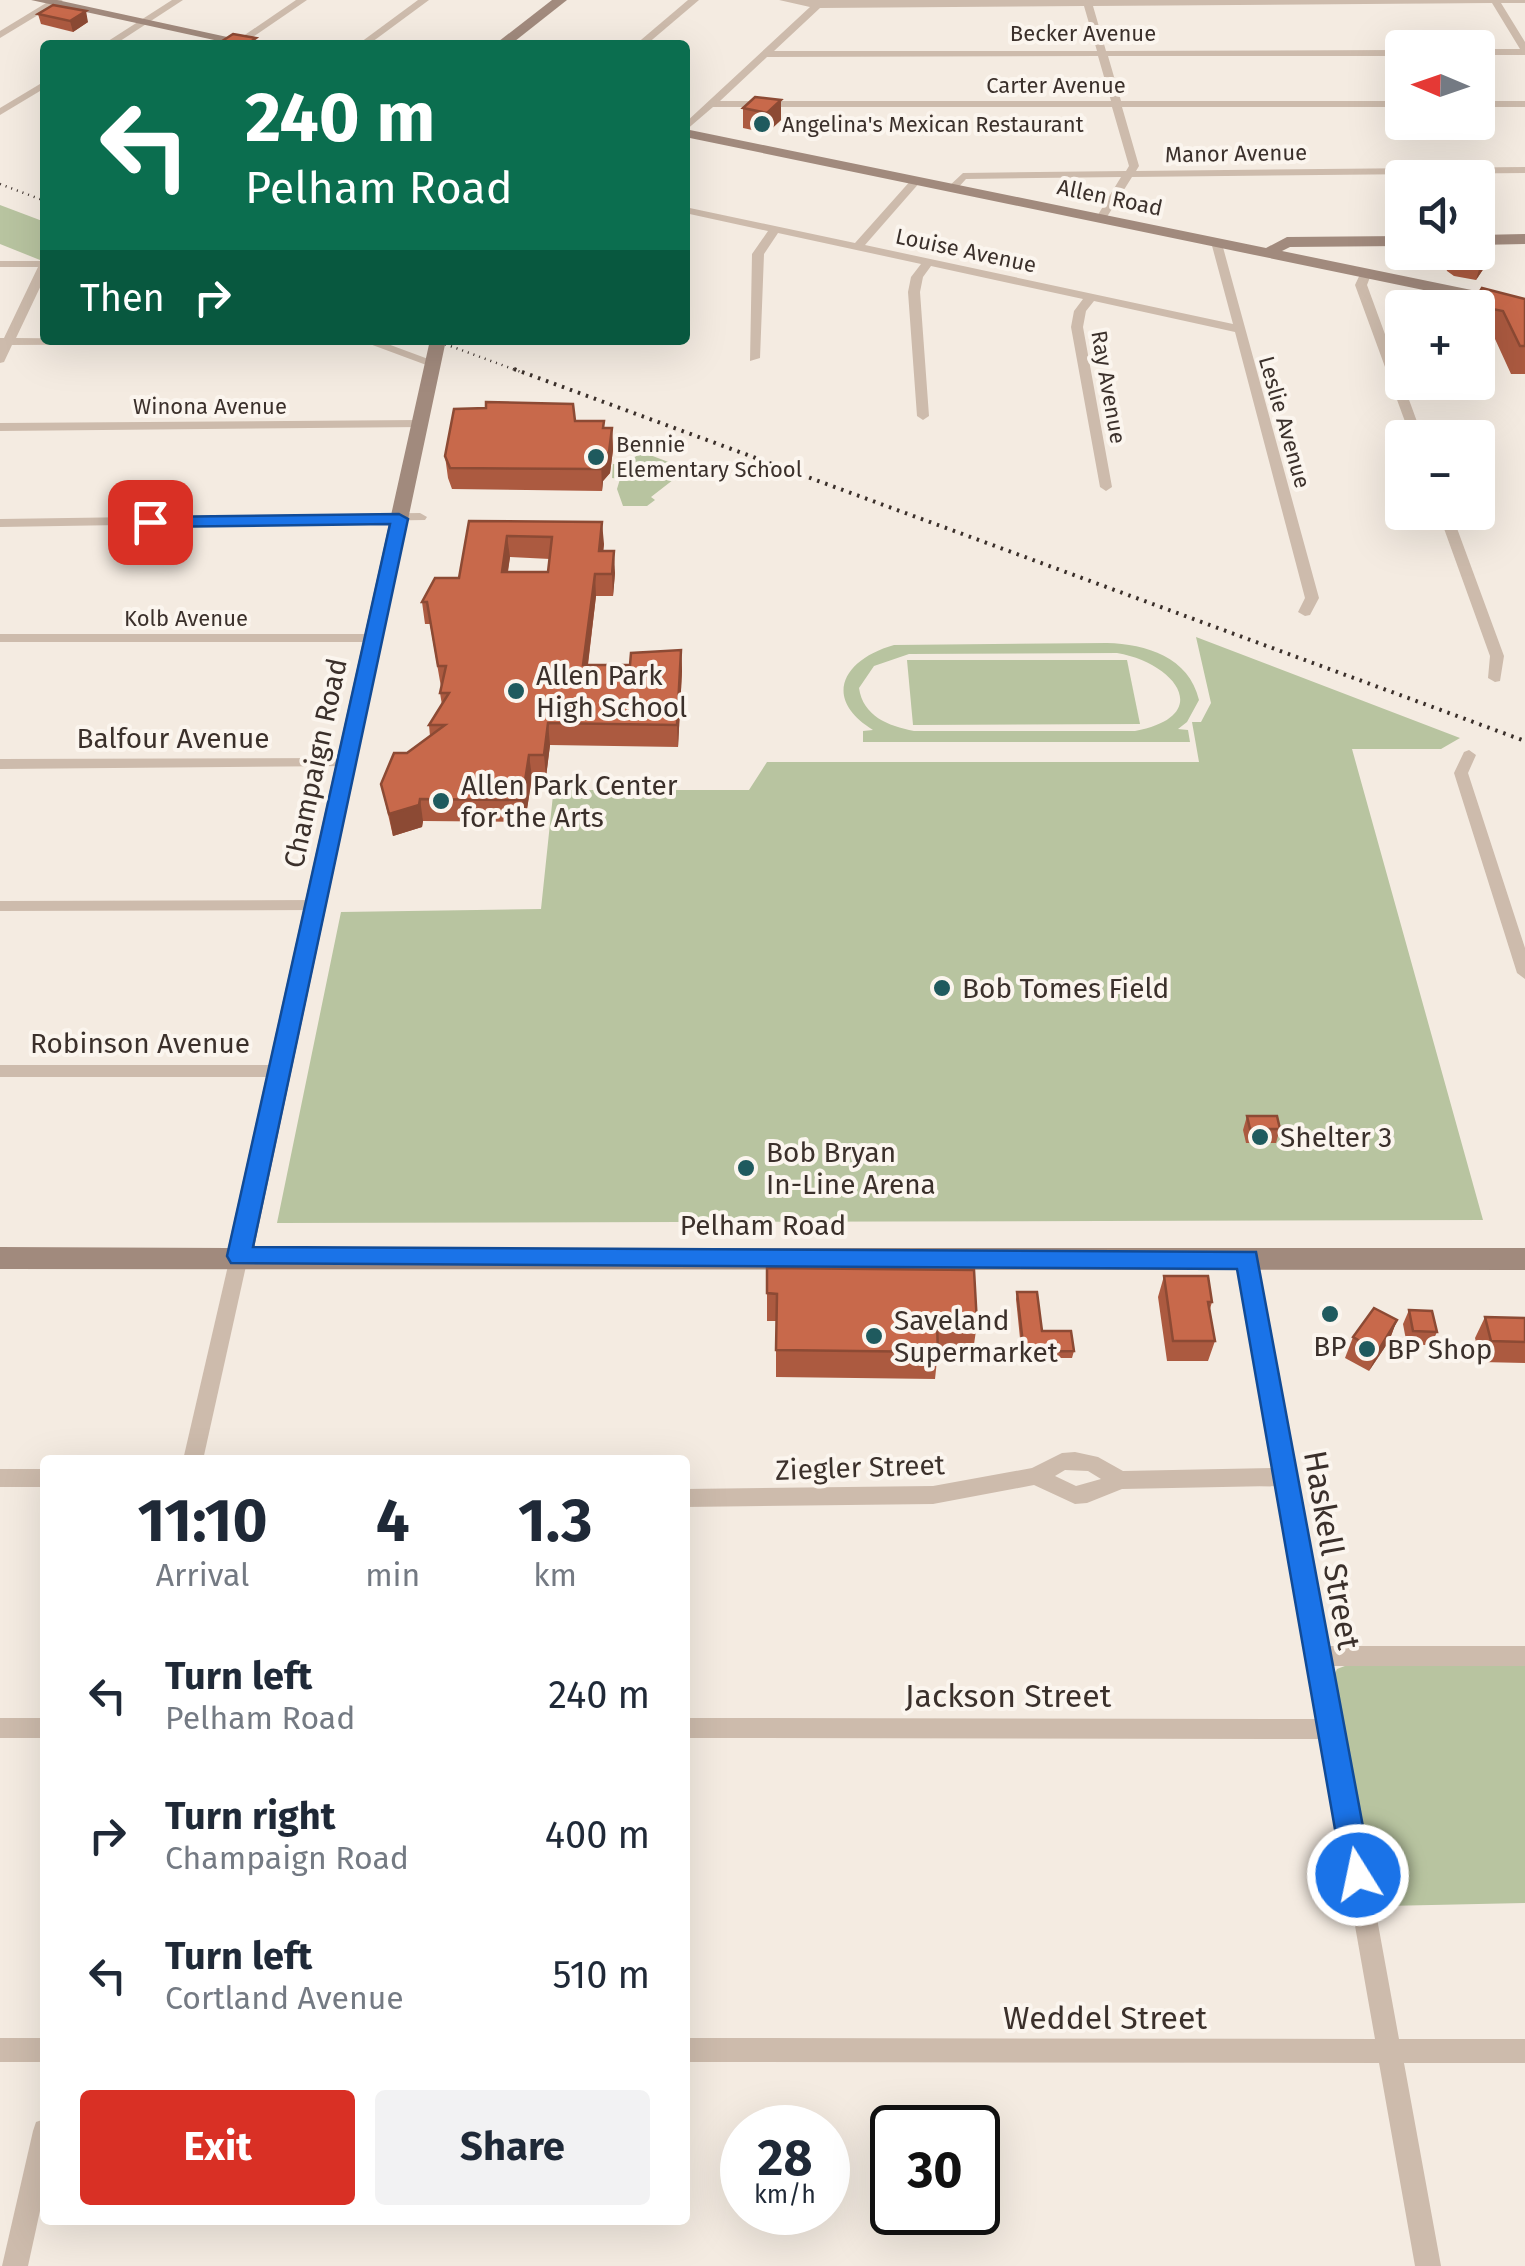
<!DOCTYPE html>
<html lang="en">
<head>
<meta charset="utf-8">
<style>
  body { margin:0; font-family:"Fira Sans",sans-serif; background:#f2f2f3; color:#1f2937; height:100vh; display:flex; flex-direction:column; font-size:38px; white-space:nowrap }
  * { box-sizing:border-box; margin:0 }
  p { font-size:32px; color:#747a83 }
  .icon { flex:none; width:55px; height:55px; fill:none; stroke:currentColor; stroke-width:2; stroke-linecap:round; stroke-linejoin:round }
  .map { position:relative; flex:1; overflow:hidden }
  .side { position:absolute; left:40px; top:1455px; width:650px; height:770px; display:flex; flex-direction:column; background:#fff; border-radius:10px; box-shadow:0 10px 40px #0002 }
  .side>* { flex:none }
  .hud { position:absolute; left:40px; top:40px; width:650px; height:305px; border-radius:10px; box-shadow:0 10px 40px #0002; background:#0b6e4f; color:#fff; overflow:hidden }
  .needle { width:65px; rotate:272deg }
  .fabs { position:absolute; left:1385px; top:30px; display:grid; gap:20px }
  .fabs a { display:grid; place-items:center; width:110px; height:110px; border-radius:10px; background:#fff; box-shadow:0 10px 40px #0002; font-size:50px }
  .speed { position:absolute; left:720px; top:2105px; display:flex; gap:20px; font-size:50px; font-weight:700; text-align:center }
  .speed>* { display:grid; place-content:center; width:130px; height:130px; border-radius:50%; background:#fff; box-shadow:0 10px 40px #0002; line-height:1 }
  .speed small { font-size:25px; font-weight:400 }
  .speed .limit { border:5px solid #111; border-radius:15px; background:#fff; color:#111 }
  .pin { position:absolute; display:grid; place-items:center; width:85px; height:85px; color:#fff; margin:-42px; border-radius:20px; box-shadow:0 5px 15px #0006 }
  .me { position:absolute; width:110px; margin:-55px; rotate:350deg; stroke-linejoin:round; filter:drop-shadow(0 0 8px #0008) }
  .turn { display:flex; align-items:center; gap:35px; height:210px; padding:0 40px; font-size:45px }
  .turn .icon { width:130px; height:130px; stroke-width:2.5 }
  .turn b { display:block; font-size:70px; line-height:85px }
  .then { display:flex; align-items:center; height:95px; padding:0 40px; background:#0003; gap:20px; font-size:38px }
  .eta { display:flex; justify-content:space-evenly; align-items:center; height:170px; text-align:center }
  .eta b { font-size:60px; font-weight:700; line-height:70px }
  .action { display:flex; gap:20px; margin-top:auto; padding:20px 40px }
  .action a { flex:1; height:115px; border-radius:10px; background:#d93025; color:#fff; font-size:40px; font-weight:700; line-height:115px; text-align:center }
  .action a+a { background:#f2f2f3; color:#1f2937 }
  ul { padding:0; list-style:none }
  li { display:flex; align-items:center; gap:30px; height:140px; padding:0 40px }
  li div { flex:1 }
  li b { display:block; font-size:38px }
  li em { font-style:normal }
  .map>svg:first-child { display:block }
  .green { fill:#b8c4a0; fill-rule:evenodd }
  .lines { fill:none; stroke-linecap:round; stroke-linejoin:round }
  .street { fill:#cdbbac; fill-rule:evenodd }
  .secondary { fill:#a18a7d; fill-rule:evenodd }
  .rail-far1 { stroke:#3b302b; stroke-width:2.5; stroke-dasharray:1 5; stroke-linecap:butt }
  .rail { stroke:#3b302b; stroke-width:4; stroke-dasharray:2.5 6; stroke-linecap:butt }
  .wall { fill:#ac5a40; fill-rule:evenodd }
  .shaded-wall { fill:#8c4a34 }
  .building { fill:#c8694b; stroke:#8c4a34; stroke-width:2.5; fill-rule:evenodd }
  .route { fill:#1a73e8; stroke:#114b97; stroke-width:2.5 }
  .poi-dot { fill:#1f5a5e; stroke:#fbf5ee; stroke-width:4 }
  .labels { text-anchor:middle; stroke-width:8; stroke-linejoin:round; paint-order:stroke }
  .far-street-label { font-size:22px; fill:#3b302b; stroke:#fbf5ee }
  .far-poi-label { font-size:22px; fill:#3b302b; stroke:#fbf5ee; text-anchor:start }
  .poi-label { font-size:28px; fill:#3b302b; stroke:#fbf5ee; text-anchor:start }
  .street-label { font-size:28px; fill:#3b302b; stroke:#fbf5ee }
  .near-street-label { font-size:32px; fill:#3b302b; stroke:#fbf5ee }
</style>
</head>
<body>
<div class="map">
<svg width="1525" height="2266" viewBox="0 0 1525 2266">
  <rect width="100%" height="100%" fill="#f4ebe1"/>
  <g class="green">
    <path d="M 0,205 L 45,222 L 45,262 L 0,244 Z"/>
    <path d="M 642,452 L 687,469 L 651,497 L 655,500 L 647,506 L 623,506 L 617,489 L 620,479 L 612,478 L 613,464 L 625,464 Z"/>
    <path d="M 1196,637 L 1460,738 L 1441,749 L 1352,749 L 1483,1220 L 277,1223 L 341,912 L 541,909 L 553,795 L 563,790 L 749,790 L 767,762 L 1199,762 L 1192,722 L 1201,722 L 1211,703 Z"/>
    <path d="M 1107,643 C 1146,644 1189,657 1199,700 L 1187,722 L 1178,729 L 1188,730 L 1190,742 L 863,742 L 863,731 L 873,730 C 821,698 844,659 894,645 ZM 1117,653 C 1176,663 1215,716 1135,731 L 914,731 C 888,726 863,716 859,688 L 874,666 L 909,654 Z"/>
    <path d="M 907,660 L 1127,660 L 1140,724 L 913,725 Z"/>
    <path d="M 1350,1664 L 1525,1665 L 1525,1903 L 1385,1906 L 1374,1899 L 1332,1679 L 1337,1669 Z"/>
  </g>
  <g class="lines">
    <g class="street">
      <path d="M 51,0 L 63,0 L 0,38 L 0,31 Z"/>
      <path d="M 172,0 L 183,0 L 114,45 L 102,45 Z"/>
      <path d="M 296,0 L 307,0 L 241,45 L 230,45 Z"/>
      <path d="M 418,0 L 429,0 L 368,45 L 357,45 Z"/>
      <path d="M 688,0 L 699,0 L 646,45 L 635,45 Z"/>
      <path d="M 779,0 L 1525,0 L 1525,3 L 1501,3 L 1525,42 L 1525,55 L 1478,55 L 1478,49 L 1520,49 L 1492,3 L 1093,6 L 1106,51 L 1402,50 L 1402,56 L 1108,56 L 1121,101 L 1402,101 L 1402,107 L 1122,107 L 1139,166 L 1136,171 L 1525,167 L 1525,173 L 1132,177 L 1105,220 L 1101,221 L 1096,218 L 1121,177 L 966,179 L 956,190 L 947,188 L 963,173 L 1126,171 L 1129,166 L 1112,107 L 713,107 L 685,131 L 685,123 L 810,7 ZM 1084,6 L 1097,51 L 774,51 L 820,8 ZM 1098,56 L 1111,101 L 720,101 L 767,57 Z"/>
      <path d="M 45,81 L 45,88 L 0,115 L 0,108 Z"/>
      <rect x="1478" y="101" width="47" height="6"/>
      <path d="M 45,168 L 45,175 L 40,174 L 40,170 Z"/>
      <path d="M 912,179 L 921,181 L 865,245 L 1233,324 L 1211,242 L 1221,240 L 1319,598 L 1310,615 L 1305,616 L 1298,612 L 1305,598 L 1235,332 L 1094,301 L 1086,311 L 1083,327 L 1112,487 L 1106,491 L 1100,487 L 1071,327 L 1074,311 L 1083,299 L 931,266 L 923,277 L 920,292 L 929,416 L 923,420 L 917,416 L 908,292 L 911,277 L 921,264 L 778,233 L 764,254 L 760,358 L 750,361 L 752,254 L 768,231 L 685,213 L 685,207 L 855,243 Z"/>
      <path d="M 0,261 L 45,261 L 45,277 L 16,338 L 228,340 L 222,344 L 12,345 L 4,362 L 0,363 L 0,338 L 4,338 L 38,267 L 0,267 Z"/>
      <path d="M 1362,270 L 1372,272 L 1367,285 L 1423,438 L 1411,438 L 1355,285 Z"/>
      <path d="M 359,340 L 377,340 L 439,363 L 429,366 Z"/>
      <path d="M 419,420 L 425,424 L 423,427 L 0,431 L 0,423 Z"/>
      <path d="M 1438,512 L 1451,512 L 1504,656 L 1500,681 L 1495,682 L 1488,678 L 1490,656 Z"/>
      <path d="M 420,513 L 427,517 L 425,520 L 0,527 L 0,519 Z"/>
      <path d="M 0,634 L 373,634 L 380,638 L 373,642 L 0,642 Z"/>
      <path d="M 1469,750 L 1476,755 L 1468,773 L 1525,948 L 1525,979 L 1517,973 L 1454,773 L 1464,752 Z"/>
      <path d="M 346,758 L 351,760 L 351,766 L 0,769 L 0,759 Z"/>
      <path d="M 315,900 L 323,905 L 315,910 L 0,911 L 0,901 Z"/>
      <path d="M 0,1065 L 280,1065 L 289,1071 L 280,1077 L 0,1077 Z"/>
      <path d="M 239,1250 L 246,1252 L 248,1257 L 203,1460 L 183,1460 L 230,1257 L 232,1252 Z"/>
      <path d="M 1247,1252 L 1254,1254 L 1256,1259 L 1327,1646 L 1525,1646 L 1525,1666 L 1331,1666 L 1399,2039 L 1525,2039 L 1525,2063 L 1404,2063 L 1441,2266 L 1415,2266 L 1379,2063 L 685,2062 L 685,2038 L 1375,2039 L 1322,1739 L 685,1738 L 685,1718 L 1319,1719 L 1278,1486 L 1122,1489 L 1087,1503 L 1075,1504 L 1034,1485 L 933,1504 L 685,1507 L 685,1489 L 933,1486 L 1032,1468 L 1062,1453 L 1075,1452 L 1098,1457 L 1123,1471 L 1275,1468 L 1238,1259 L 1240,1254 ZM 1065,1470 L 1088,1471 L 1101,1479 L 1076,1486 L 1055,1476 Z"/>
      <rect x="0" y="1469" width="45" height="18"/>
      <rect x="0" y="1718" width="45" height="20"/>
      <rect x="0" y="2038" width="45" height="24"/>
      <path d="M 45,2119 L 45,2188 L 28,2266 L 2,2266 L 33,2131 L 36,2122 Z"/>
    </g>
    <g class="secondary">
      <path d="M 31,0 L 57,0 L 264,45 L 237,45 Z"/>
      <path d="M 552,0 L 567,0 L 510,45 L 494,45 Z"/>
      <path d="M 685,129 L 1266,248 L 1287,237 L 1402,236 L 1402,246 L 1290,247 L 1282,251 L 1525,301 L 1525,311 L 685,137 Z"/>
      <path d="M 1525,234 L 1525,244 L 1478,245 L 1478,235 Z"/>
      <path d="M 430,340 L 446,340 L 254,1248 L 1525,1248 L 1525,1270 L 0,1269 L 0,1247 L 228,1248 Z"/>
    </g>
    <g class="rail-far1">
      <path d="M 0,184 L 45,201"/>
      <path d="M 434,340 L 521,372"/>
    </g>
    <path class="rail" d="M 514,369 L 1525,741"/>
  </g>
  <g class="wall">
    <path d="M 38,14 L 88,22 L 73,32 L 41,24 Z"/>
    <path d="M 755,97 L 781,120 L 767,133 L 743,128 L 743,108 Z"/>
    <path d="M 1490,248 L 1484,268 L 1476,280 L 1454,276 L 1447,271 L 1442,256 L 1443,252 L 1478,252 Z"/>
    <path d="M 1477,296 L 1525,299 L 1525,374 L 1511,374 L 1495,339 L 1478,335 L 1478,308 L 1474,308 Z"/>
    <path d="M 575,421 L 604,428 L 612,428 L 613,450 L 610,473 L 603,481 L 602,491 L 452,489 L 448,478 L 445,456 Z"/>
    <path d="M 469,521 L 604,544 L 603,551 L 615,573 L 613,596 L 596,596 L 588,665 L 630,665 L 681,650 L 682,671 L 678,747 L 550,745 L 546,777 L 532,777 L 525,822 L 423,821 L 422,827 L 393,836 L 381,784 L 407,753 L 430,736 L 429,725 L 442,705 L 440,693 L 441,687 L 430,624 L 425,624 L 422,602 L 459,578 ZM 510,557 L 550,559 L 548,572 L 508,572 Z"/>
    <path d="M 1247,1116 L 1280,1129 L 1276,1143 L 1246,1143 L 1243,1130 Z"/>
    <path d="M 767,1268 L 977,1324 L 973,1351 L 938,1351 L 935,1379 L 776,1377 L 776,1321 L 767,1321 Z"/>
    <path d="M 1164,1276 L 1212,1302 L 1210,1309 L 1215,1341 L 1208,1361 L 1167,1361 L 1158,1297 Z"/>
    <path d="M 1017,1292 L 1042,1331 L 1074,1351 L 1072,1358 L 1022,1358 L 1016,1299 Z"/>
    <path d="M 1409,1310 L 1437,1332 L 1431,1345 L 1407,1345 L 1403,1324 Z"/>
    <path d="M 1485,1317 L 1525,1318 L 1525,1363 L 1481,1362 L 1475,1338 Z"/>
    <path d="M 1397,1320 L 1389,1341 L 1369,1371 L 1345,1358 L 1353,1337 Z"/>
  </g>
  <g class="shaded-wall">
    <path d="M 86,11 L 88,22 L 73,32 L 70,21 Z"/>
    <path d="M 781,100 L 781,120 L 767,133 L 767,113 Z"/>
    <path d="M 1490,248 L 1484,268 L 1476,280 L 1482,259 Z"/>
    <path d="M 612,428 L 613,450 L 610,473 L 603,481 L 602,491 L 601,460 Z"/>
    <path d="M 602,522 L 604,544 L 601,573 L 599,551 Z"/>
    <path d="M 507,536 L 510,557 L 504,593 L 502,572 Z"/>
    <path d="M 614,551 L 615,573 L 613,596 L 612,574 Z"/>
    <path d="M 595,574 L 596,596 L 585,687 L 583,665 Z"/>
    <path d="M 681,650 L 682,671 L 678,747 L 677,725 Z"/>
    <path d="M 548,723 L 550,745 L 546,777 L 544,755 Z"/>
    <path d="M 529,755 L 532,777 L 525,822 L 522,800 Z"/>
    <path d="M 420,799 L 423,821 L 422,827 L 393,836 L 389,814 Z"/>
    <path d="M 1397,1320 L 1389,1341 L 1369,1371 L 1378,1351 Z"/>
  </g>
  <g class="building">
    <path d="M 53,5 L 86,11 L 70,21 L 38,14 Z"/>
    <path d="M 233,34 L 256,38 L 246,45 L 216,45 Z"/>
    <path d="M 755,97 L 781,100 L 767,113 L 743,108 Z"/>
    <path d="M 1478,244 L 1490,248 L 1482,259 L 1460,256 L 1455,252 L 1478,252 Z"/>
    <path d="M 1482,288 L 1525,299 L 1525,346 L 1520,346 L 1503,311 L 1482,307 L 1477,296 Z"/>
    <path d="M 486,402 L 573,404 L 575,421 L 604,421 L 603,428 L 612,428 L 609,452 L 601,460 L 600,469 L 450,468 L 445,456 L 454,409 L 486,408 Z"/>
    <path d="M 469,521 L 602,522 L 599,551 L 614,551 L 612,574 L 595,574 L 583,665 L 630,665 L 631,653 L 681,650 L 677,725 L 548,723 L 544,755 L 529,755 L 522,800 L 420,799 L 419,805 L 389,814 L 381,784 L 394,753 L 407,753 L 445,725 L 429,725 L 449,693 L 440,693 L 446,666 L 438,666 L 427,602 L 422,602 L 435,578 L 459,578 ZM 507,536 L 552,537 L 548,572 L 502,572 Z"/>
    <path d="M 1247,1116 L 1277,1116 L 1280,1129 L 1250,1129 Z"/>
    <path d="M 767,1268 L 974,1270 L 977,1324 L 937,1324 L 938,1352 L 776,1350 L 777,1294 L 767,1293 Z"/>
    <path d="M 1164,1276 L 1208,1276 L 1212,1302 L 1208,1302 L 1215,1341 L 1173,1341 Z"/>
    <path d="M 1017,1292 L 1037,1292 L 1042,1331 L 1071,1331 L 1074,1351 L 1024,1352 Z"/>
    <path d="M 1374,1308 L 1397,1320 L 1378,1351 L 1353,1337 Z"/>
    <path d="M 1409,1310 L 1432,1311 L 1437,1332 L 1413,1331 Z"/>
    <path d="M 1485,1317 L 1525,1318 L 1525,1342 L 1491,1341 Z"/>
  </g>
  <path class="route" d="M 399,514 L 408,519 L 253,1247 L 1256,1252 L 1372,1875 L 1368,1885 L 1358,1890 L 1347,1885 L 1343,1875 L 1237,1269 L 231,1263 L 227,1256 L 390,524 L 150,527 L 142,522 L 150,517 Z"/>
  <g class="poi-dot">
    <circle cx="762" cy="124" r="10"/>
    <circle cx="596" cy="457" r="10"/>
    <circle cx="516" cy="691" r="10"/>
    <circle cx="441" cy="801" r="10"/>
    <circle cx="942" cy="988" r="10"/>
    <circle cx="1260" cy="1137" r="10"/>
    <circle cx="746" cy="1168" r="10"/>
    <circle cx="1330" cy="1314" r="10"/>
    <circle cx="874" cy="1336" r="10"/>
    <circle cx="1367" cy="1349" r="10"/>
  </g>
  <g class="labels">
    <g class="far-street-label">
      <text x="1083" y="41">Becker Avenue</text>
      <text x="1056" y="93">Carter Avenue</text>
      <text transform="translate(1236 153) rotate(-1)" y="8">Manor Avenue</text>
      <text transform="translate(1110 197) rotate(12)" y="8">Allen Road</text>
      <text transform="translate(966 250) rotate(12)" y="8">Louise Avenue</text>
      <text transform="translate(1109 387) rotate(80)" y="8">Ray Avenue</text>
      <text x="210" y="414">Winona Avenue</text>
      <text transform="translate(1285 422) rotate(74)" y="8">Leslie Avenue</text>
      <text x="186" y="626">Kolb Avenue</text>
    </g>
    <g class="far-poi-label">
      <text x="782" y="132">Angelina's Mexican Restaurant</text>
      <text x="616" y="452">Bennie<tspan x="616" dy="25">Elementary School</tspan></text>
    </g>
    <g class="poi-label">
      <text x="536" y="685">Allen Park<tspan x="536" dy="32">High School</tspan></text>
      <text x="461" y="795">Allen Park Center<tspan x="461" dy="32">for the Arts</tspan></text>
      <text x="962" y="998">Bob Tomes Field</text>
      <text x="1280" y="1147">Shelter 3</text>
      <text x="766" y="1162">Bob Bryan<tspan x="766" dy="32">In-Line Arena</tspan></text>
      <text x="894" y="1330">Saveland<tspan x="894" dy="32">Supermarket</tspan></text>
      <text x="1330" y="1356" text-anchor="middle">BP</text>
      <text x="1387" y="1359">BP Shop</text>
    </g>
    <g class="street-label">
      <text x="173" y="748">Balfour Avenue</text>
      <text transform="translate(315 763) rotate(-78)" y="10">Champaign Road</text>
      <text x="140" y="1053">Robinson Avenue</text>
      <text x="763" y="1235">Pelham Road</text>
      <text transform="translate(860 1467) rotate(-2)" y="10">Ziegler Street</text>
    </g>
    <g class="near-street-label">
      <text transform="translate(1332 1550) rotate(80)" y="11">Haskell Street</text>
      <text x="1008" y="1707">Jackson Street</text>
      <text x="1105" y="2029">Weddel Street</text>
    </g>
  </g>
</svg>
<div class="fabs">
<a><svg class="needle" viewBox="-14 -14 28 28"><path d="M0-13l5 13h-10z" fill="#e53935"/><path d="M0 13l5-13h-10z" fill="#747a83"/></svg></a>
<a><svg class="icon" aria-label="sound" viewBox="0 0 24 24"><path d="M4 9h4l5-4v14l-5-4H4zM17 9q2 3 0 6"/></svg></a>
<a>+</a>
<a>−</a>
</div>
<div class="speed"><div>28<small>km/h</small></div><div class="limit">30</div></div>
<div class="pin" style="left:150px;top:522px;background:#d93025"><svg class="icon" aria-label="arrive" viewBox="0 0 24 24"><path d="M6 21V4h12l-3 4 3 4H6"/></svg></div>
<svg class="me" style="left:1358px;top:1875px" viewBox="-20 -20 40 40"><circle r="17" fill="#1a73e8" stroke="#fff" stroke-width="3"/><path d="M0-11L8 9 0 5-8 9z" fill="#fff"/></svg>
<div class="hud">
<div class="turn"><svg class="icon" aria-label="left" viewBox="0 0 24 24"><path d="M17 20v-9H6M10 6l-5 5 5 5"/></svg><div><b>240 m</b>Pelham Road</div></div>
<div class="then">Then<svg class="icon" aria-label="right" viewBox="0 0 24 24"><path d="M7 20v-9h11M14 6l5 5-5 5"/></svg></div>
</div>
<section class="side">
<div class="eta">
<div><b>11:10</b><p>Arrival</p></div>
<div><b>4</b><p>min</p></div>
<div><b>1.3</b><p>km</p></div>
</div>
<ul>
<li><svg class="icon" aria-label="left" viewBox="0 0 24 24"><path d="M17 20v-9H6M10 6l-5 5 5 5"/></svg><div><b>Turn left</b><p>Pelham Road</p></div><em>240 m</em></li>
<li><svg class="icon" aria-label="right" viewBox="0 0 24 24"><path d="M7 20v-9h11M14 6l5 5-5 5"/></svg><div><b>Turn right</b><p>Champaign Road</p></div><em>400 m</em></li>
<li><svg class="icon" aria-label="left" viewBox="0 0 24 24"><path d="M17 20v-9H6M10 6l-5 5 5 5"/></svg><div><b>Turn left</b><p>Cortland Avenue</p></div><em>510 m</em></li>
</ul>
<div class="action"><a>Exit</a><a>Share</a></div>
</section>
</div>
</body>
</html>
